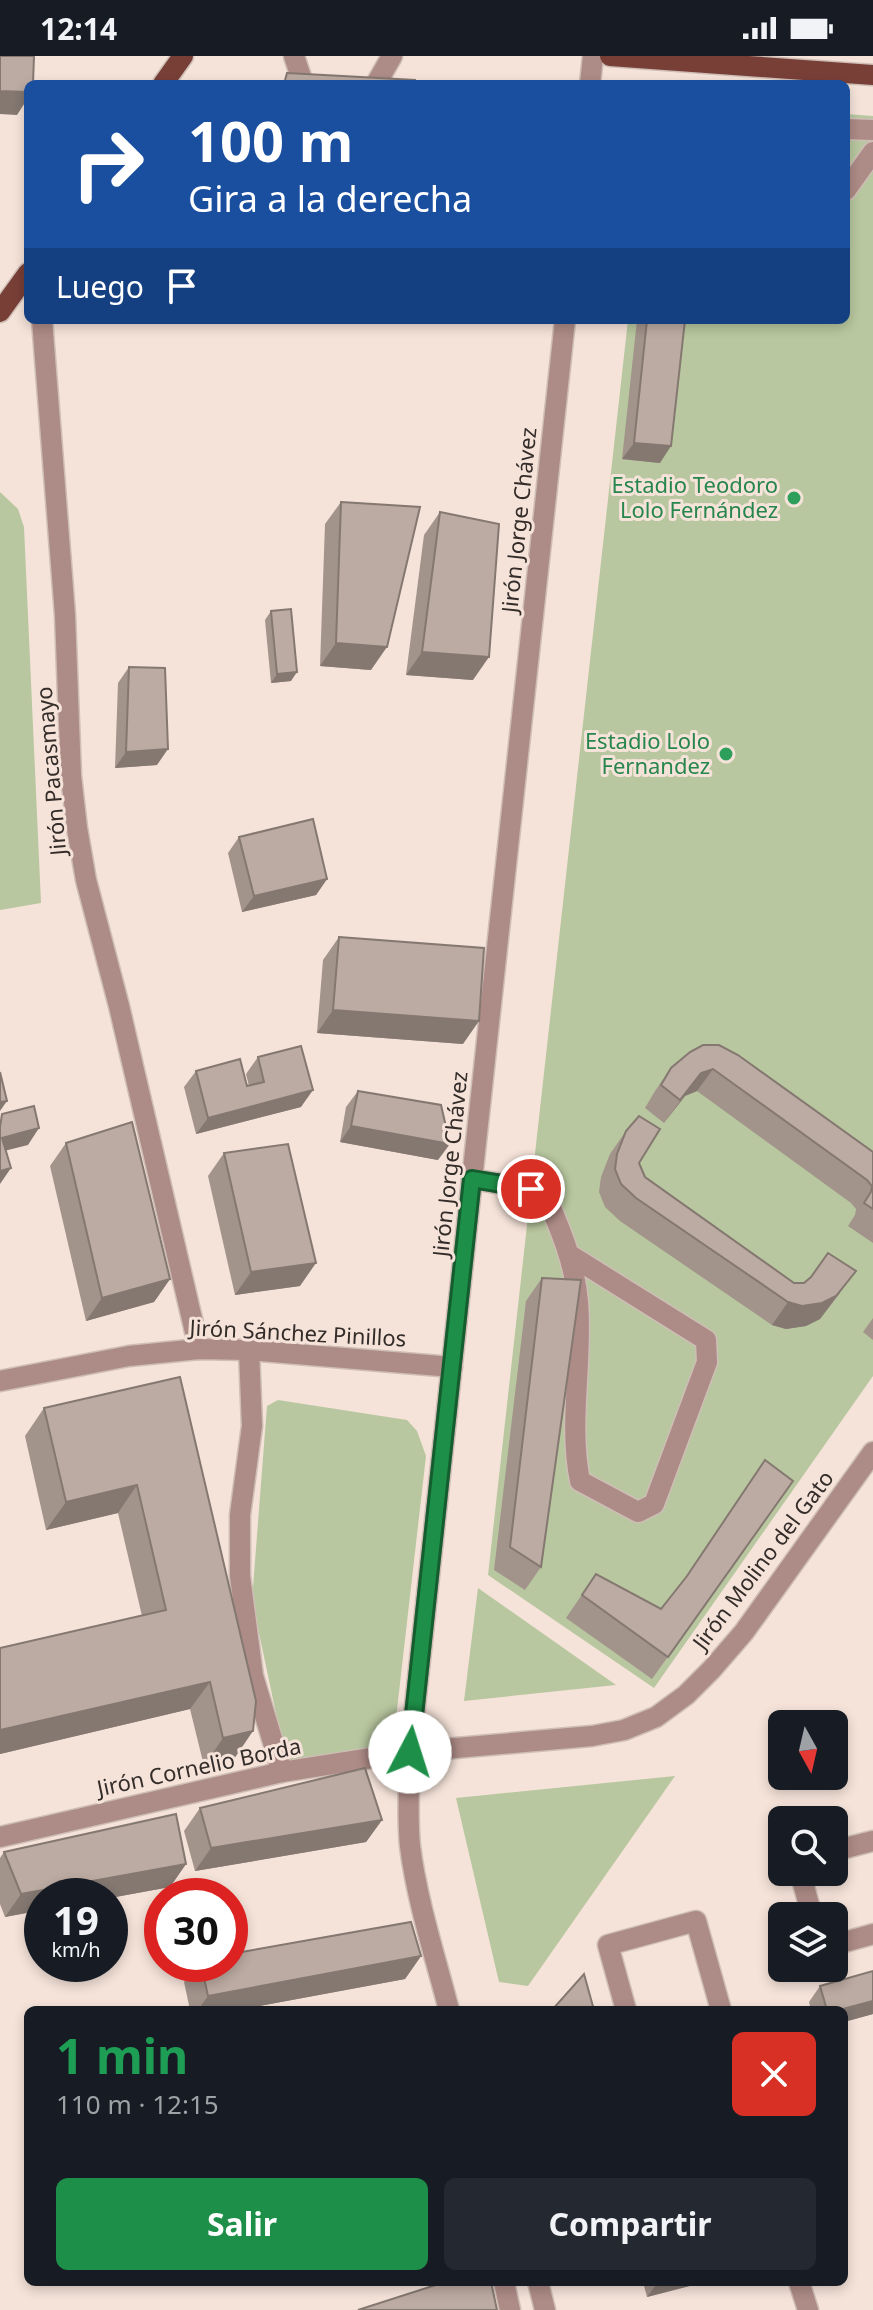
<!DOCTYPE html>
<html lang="es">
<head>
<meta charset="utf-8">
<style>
  body { margin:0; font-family:"Noto Sans",sans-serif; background:#242831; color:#f1f3f6; height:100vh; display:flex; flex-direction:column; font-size:30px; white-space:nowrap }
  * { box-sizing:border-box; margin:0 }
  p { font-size:26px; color:#9ea1a6 }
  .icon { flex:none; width:44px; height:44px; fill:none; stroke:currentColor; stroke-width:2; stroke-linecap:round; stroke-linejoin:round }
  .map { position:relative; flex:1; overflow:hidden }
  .side { position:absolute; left:24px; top:1950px; width:824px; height:280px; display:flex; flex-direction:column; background:#171b24; border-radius:12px; box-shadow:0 4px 12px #0003 }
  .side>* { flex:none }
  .guide { position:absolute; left:24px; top:24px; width:826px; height:244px; border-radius:12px; box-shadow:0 4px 12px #0003; background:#1a4fa0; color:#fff; overflow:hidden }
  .needle { width:52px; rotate:172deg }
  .fabs { position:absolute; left:768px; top:1654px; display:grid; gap:16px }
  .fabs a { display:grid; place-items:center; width:80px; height:80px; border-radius:12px; background:#171b24; box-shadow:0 4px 12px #0003; font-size:40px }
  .speed { position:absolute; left:24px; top:1822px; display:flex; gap:16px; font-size:40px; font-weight:700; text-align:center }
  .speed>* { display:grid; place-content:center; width:104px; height:104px; border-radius:50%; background:#171b24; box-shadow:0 4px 12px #0003; line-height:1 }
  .speed small { font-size:20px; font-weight:400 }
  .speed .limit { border:12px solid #d22; background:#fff; color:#111 }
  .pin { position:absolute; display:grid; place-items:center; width:68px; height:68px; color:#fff; margin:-34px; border:4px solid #fff; border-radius:50%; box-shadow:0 2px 8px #0007 }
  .me { position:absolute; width:88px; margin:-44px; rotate:5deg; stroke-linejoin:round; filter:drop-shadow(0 0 6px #0008) }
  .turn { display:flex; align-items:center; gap:28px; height:168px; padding:0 32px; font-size:36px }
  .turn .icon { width:104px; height:104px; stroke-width:2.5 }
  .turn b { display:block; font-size:56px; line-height:68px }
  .then { display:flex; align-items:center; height:76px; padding:0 32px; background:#0003; gap:16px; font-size:30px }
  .round { display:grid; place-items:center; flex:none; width:84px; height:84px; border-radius:12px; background:#242831 }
  .headline { display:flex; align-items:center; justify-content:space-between; height:136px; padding:0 32px }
  h1 { font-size:48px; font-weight:700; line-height:60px; color:#1e9e55 }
  .button { display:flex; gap:16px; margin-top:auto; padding:16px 32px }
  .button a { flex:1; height:92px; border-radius:12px; background:#1e8f48; color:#fff; font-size:32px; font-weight:700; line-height:92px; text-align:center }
  .button a+a { background:#242831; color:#f1f3f6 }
  .status { display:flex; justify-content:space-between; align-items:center; height:56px; padding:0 40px; background:#171b24; direction:ltr }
  .status svg { height:22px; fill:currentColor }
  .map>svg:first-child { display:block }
  .green { fill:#b8c79f }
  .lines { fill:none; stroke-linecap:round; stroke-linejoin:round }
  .minor-casing { stroke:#cebeb6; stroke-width:23 }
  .major-casing { stroke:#cebeb6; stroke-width:23 }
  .minor { stroke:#ad8b86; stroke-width:20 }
  .major { stroke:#783f37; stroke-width:20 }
  .wall { fill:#a2938b }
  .shaded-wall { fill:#847871 }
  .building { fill:#bcaba2; stroke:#847871; stroke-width:2 }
  .route-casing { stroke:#145d2f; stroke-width:20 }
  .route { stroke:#1e8f48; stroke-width:14 }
  .leisure-dot { fill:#2e9e5b; stroke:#f5e3d9; stroke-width:3 }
  .labels { text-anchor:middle; stroke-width:6; stroke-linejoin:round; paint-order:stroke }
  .leisure-label { font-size:22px; fill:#27864d; stroke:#f5e3d9; text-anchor:end }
  .street-label { font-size:22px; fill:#332c29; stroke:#f5e3d9 }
</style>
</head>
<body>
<div class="status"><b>12:14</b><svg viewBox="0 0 49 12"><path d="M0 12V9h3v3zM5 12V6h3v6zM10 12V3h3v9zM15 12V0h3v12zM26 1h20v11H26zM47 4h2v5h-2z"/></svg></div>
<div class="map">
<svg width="873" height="2254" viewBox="0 0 873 2254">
  <rect width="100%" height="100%" fill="#f5e3d9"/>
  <g class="green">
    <path d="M 846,58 L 873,60 L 873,1320 L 654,1632 L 488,1519 L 628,264 L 846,264 Z"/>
    <path d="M 0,436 L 18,453 L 24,471 L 41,847 L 0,854 Z"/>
    <path d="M 278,1344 L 407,1364 L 417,1375 L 426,1400 L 395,1671 L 382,1694 L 299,1713 L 285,1700 L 252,1544 L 267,1350 Z"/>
    <path d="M 478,1532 L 616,1629 L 464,1645 Z"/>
    <path d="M 675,1720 L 528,1930 L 499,1926 L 456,1742 Z"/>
  </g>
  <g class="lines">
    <g class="minor-casing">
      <g id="minor">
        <path d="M 294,0 L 303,27"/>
        <path d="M 376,28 L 392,0"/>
        <path d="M 590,28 L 593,0"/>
        <path d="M 846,73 L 873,74"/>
        <path d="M 846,134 L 873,96"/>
        <path d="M 42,264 L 65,559 L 71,720 L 77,772 L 86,824 L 119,950 L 199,1293"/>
        <path d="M 472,1123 L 531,1133 L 546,1140 C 561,1175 575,1208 578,1246 C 583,1306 568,1366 580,1425 L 638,1456 L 654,1448 L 707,1306 L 706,1284 L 570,1199"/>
        <path d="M 249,1294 L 252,1370 L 240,1459 L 240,1520 L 253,1620 L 282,1716"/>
        <path d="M 0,1325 L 129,1300 L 199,1293 L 249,1294 L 452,1311"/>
        <path d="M 0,1781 L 282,1716 L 410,1696 L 592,1680 L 624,1674 L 656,1661 L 686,1639 L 712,1613 L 744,1576 L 873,1396"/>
        <path d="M 834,1795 L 873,1785"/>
        <path d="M 800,1816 L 812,1860"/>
        <path d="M 834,1889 L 873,1878"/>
        <path d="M 449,1954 C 435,1900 417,1845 410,1790 C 407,1759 409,1728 410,1696 L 565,264"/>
        <path d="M 626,1954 L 608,1889 L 696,1865 L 721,1954"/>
        <path d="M 504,2226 L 510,2254"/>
        <path d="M 538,2226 L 545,2254"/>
        <path d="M 799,2226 L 808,2254"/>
      </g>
    </g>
    <g class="major-casing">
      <g id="major">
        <path d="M 610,0 L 873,19"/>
        <path d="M 163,28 L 183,0"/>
        <path d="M 0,256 L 28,217"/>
      </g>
    </g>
    <use href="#minor" class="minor"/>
    <use href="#major" class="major"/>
  </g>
  <g class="wall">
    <path d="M 637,264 L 685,264 L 660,407 L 622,403 Z"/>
    <path d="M 341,446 L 371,614 L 320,610 L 325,468 Z"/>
    <path d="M 440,456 L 473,624 L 406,619 L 424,479 Z"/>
    <path d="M 271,555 L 291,625 L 271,627 L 265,564 Z"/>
    <path d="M 129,611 L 157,709 L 115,712 L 118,627 Z"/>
    <path d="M 239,781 L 327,823 L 316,839 L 242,856 L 228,797 Z"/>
    <path d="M 339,881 L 463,988 L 317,977 L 323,904 Z"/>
    <path d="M 690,996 L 873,1096 L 873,1187 L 848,1170 L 855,1159 L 856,1153 L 851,1147 L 697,1035 L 685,1040 L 664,1067 L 645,1052 L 655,1035 L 671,1012 Z"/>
    <path d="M 258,1001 L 301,1051 L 196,1078 L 184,1031 L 196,1015 L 247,1030 L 249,1030 L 246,1018 Z"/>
    <path d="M 358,1035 L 438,1104 L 340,1086 L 346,1051 Z"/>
    <path d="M 626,1075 L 645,1121 L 794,1227 L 840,1237 L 820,1263 L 806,1270 L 786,1273 L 772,1269 L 620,1165 L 605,1151 L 599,1136 L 601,1121 L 610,1098 Z"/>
    <path d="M 66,1087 L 170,1223 L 154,1246 L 86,1265 L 50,1110 Z"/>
    <path d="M 224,1097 L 300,1230 L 235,1239 L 208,1120 Z"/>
    <path d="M 542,1222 L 541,1511 L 525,1534 L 494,1514 L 526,1245 Z"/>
    <path d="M 873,1262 L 873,1284 L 863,1276 Z"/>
    <path d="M 180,1321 L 234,1703 L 204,1710 L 190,1653 L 0,1698 L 0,1592 L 142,1560 L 118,1457 L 46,1474 L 25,1380 L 44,1352 Z"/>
    <path d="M 793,1425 L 652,1623 L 566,1562 L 596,1518 L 661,1553 Z"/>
    <path d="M 200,1752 L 382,1764 L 366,1786 L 195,1815 L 184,1775 Z"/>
    <path d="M 4,1796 L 186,1808 L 170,1831 L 110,1842 L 110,1840 L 42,1840 L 42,1854 L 5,1861 L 0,1848 L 0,1802 Z"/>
    <path d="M 421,1900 L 405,1923 L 238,1954 L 190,1954 L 184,1926 L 197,1908 L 230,1908 Z"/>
    <path d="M 820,1930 L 873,1958 L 844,1966 L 844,1954 L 811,1954 L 809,1946 Z"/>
    <path d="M 643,2226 L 705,2226 L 647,2241 Z"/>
  </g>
  <g class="shaded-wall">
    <path d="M 0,35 L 28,36 L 28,42 L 17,59 L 0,58 Z"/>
    <path d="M 634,387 L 671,390 L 660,407 L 622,403 Z"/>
    <path d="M 336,587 L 387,591 L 371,614 L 320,610 Z"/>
    <path d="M 422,596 L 489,601 L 473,624 L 406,619 Z"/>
    <path d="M 297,616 L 291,625 L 271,627 L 277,618 Z"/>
    <path d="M 168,693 L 157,709 L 115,712 L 126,696 Z"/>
    <path d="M 327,823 L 316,839 L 242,856 L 254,840 Z"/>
    <path d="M 333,954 L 479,965 L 463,988 L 317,977 Z"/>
    <path d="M 713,1013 L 697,1035 L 685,1040 L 664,1067 L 701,1017 Z"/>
    <path d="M 313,1034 L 301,1051 L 196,1078 L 208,1062 Z"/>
    <path d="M 7,1045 L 0,1055 L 0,1046 Z"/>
    <path d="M 351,1070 L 450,1088 L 438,1104 L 340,1086 Z"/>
    <path d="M 39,1072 L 28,1089 L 0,1096 L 2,1082 Z"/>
    <path d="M 11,1112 L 0,1128 L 0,1115 Z"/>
    <path d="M 316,1207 L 300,1230 L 235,1239 L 251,1216 Z"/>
    <path d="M 856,1215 L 820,1263 L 806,1270 L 786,1273 L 772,1269 L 788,1246 Z"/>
    <path d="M 170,1223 L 154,1246 L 86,1265 L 102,1242 Z"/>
    <path d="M 137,1429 L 118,1457 L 46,1474 L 66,1446 Z"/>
    <path d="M 210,1626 L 190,1653 L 0,1698 L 0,1674 Z"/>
    <path d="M 253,1675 L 234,1703 L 204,1710 L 223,1682 Z"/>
    <path d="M 382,1764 L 366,1786 L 195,1815 L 211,1792 Z"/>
    <path d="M 186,1808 L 170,1831 L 110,1842 L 110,1840 L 42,1840 L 42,1854 L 5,1861 L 21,1838 Z"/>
    <path d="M 421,1900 L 405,1923 L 238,1954 L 198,1954 L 208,1940 Z"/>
    <path d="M 873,1945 L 873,1958 L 844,1966 L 844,1954 L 839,1954 Z"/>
    <path d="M 658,2226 L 705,2226 L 647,2241 Z"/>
  </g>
  <g class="building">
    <path d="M 0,0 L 34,0 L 33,28 L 28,28 L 28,36 L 0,35 Z"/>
    <path d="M 287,17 L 415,24 L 415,28 L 284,28 Z"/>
    <path d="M 647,264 L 685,264 L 671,390 L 634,387 Z"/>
    <path d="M 341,446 L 420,451 L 387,591 L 336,587 Z"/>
    <path d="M 440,456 L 499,468 L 489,601 L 422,596 Z"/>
    <path d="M 291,553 L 297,616 L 277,618 L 271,555 Z"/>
    <path d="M 129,611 L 165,612 L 168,693 L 126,696 Z"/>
    <path d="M 313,763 L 327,823 L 254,840 L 239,781 Z"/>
    <path d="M 339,881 L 484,892 L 479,965 L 333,954 Z"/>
    <path d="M 703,989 L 719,989 L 738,999 L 873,1096 L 873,1153 L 864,1147 L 871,1136 L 872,1130 L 867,1124 L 713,1013 L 701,1017 L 680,1044 L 661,1029 L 671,1012 L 690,996 Z"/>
    <path d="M 301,990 L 313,1034 L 208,1062 L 196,1015 L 240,1003 L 247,1030 L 264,1026 L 258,1001 Z"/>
    <path d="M 0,1016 L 7,1045 L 0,1046 Z"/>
    <path d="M 358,1035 L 441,1049 L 450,1088 L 351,1070 Z"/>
    <path d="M 34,1050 L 39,1072 L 2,1082 L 11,1112 L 0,1115 L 0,1071 L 2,1058 Z"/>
    <path d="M 639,1060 L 660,1073 L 639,1107 L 645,1121 L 794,1227 L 804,1227 L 811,1221 L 828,1197 L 856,1215 L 836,1240 L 822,1247 L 802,1250 L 788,1246 L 636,1142 L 621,1128 L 615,1113 L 617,1098 L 626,1075 Z"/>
    <path d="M 132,1066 L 170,1223 L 102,1242 L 66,1087 Z"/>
    <path d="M 288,1088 L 316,1207 L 251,1216 L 224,1097 Z"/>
    <path d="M 542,1222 L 581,1224 L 541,1511 L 510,1491 Z"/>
    <path d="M 180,1321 L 256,1645 L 253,1675 L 223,1682 L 210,1626 L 0,1674 L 0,1592 L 166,1554 L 137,1429 L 66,1446 L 44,1352 Z"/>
    <path d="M 765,1404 L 793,1425 L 668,1601 L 582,1539 L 596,1518 L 661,1553 L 687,1520 Z"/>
    <path d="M 365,1712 L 382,1764 L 211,1792 L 200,1752 Z"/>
    <path d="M 176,1758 L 186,1808 L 21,1838 L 4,1796 Z"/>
    <path d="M 411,1866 L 421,1900 L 208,1940 L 201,1908 L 230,1908 L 230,1898 Z"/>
    <path d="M 873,1915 L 873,1945 L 839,1954 L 827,1954 L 820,1930 Z"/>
    <path d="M 584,1918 L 594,1954 L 552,1954 Z"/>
    <path d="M 445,2226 L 491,2226 L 497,2254 L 358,2254 Z"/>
  </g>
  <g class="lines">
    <g class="route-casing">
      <path id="route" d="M 410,1696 L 472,1123 L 531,1133"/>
    </g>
    <use href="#route" class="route"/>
  </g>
  <g class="leisure-dot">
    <circle cx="794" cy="442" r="8"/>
    <circle cx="726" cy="698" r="8"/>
  </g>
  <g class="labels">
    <g class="leisure-label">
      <text x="778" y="437">Estadio Teodoro<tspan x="778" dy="25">Lolo Fernández</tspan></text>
      <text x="710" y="693">Estadio Lolo<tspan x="710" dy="25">Fernandez</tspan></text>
    </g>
    <g class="street-label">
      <text transform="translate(519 464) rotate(-84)" y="8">Jirón Jorge Chávez</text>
      <text transform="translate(51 715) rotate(-95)" y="8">Jirón Pacasmayo</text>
      <text transform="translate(450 1108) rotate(-84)" y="8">Jirón Jorge Chávez</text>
      <text transform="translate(298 1277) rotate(3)" y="8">Jirón Sánchez Pinillos</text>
      <text transform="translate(763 1504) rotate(-53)" y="8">Jirón Molino del Gato</text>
      <text transform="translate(199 1711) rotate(-12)" y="8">Jirón Cornelio Borda</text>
    </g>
  </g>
</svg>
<div class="fabs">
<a><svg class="needle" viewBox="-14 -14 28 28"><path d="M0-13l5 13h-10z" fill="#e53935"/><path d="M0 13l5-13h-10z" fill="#9ea1a6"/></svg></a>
<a><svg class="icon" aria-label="search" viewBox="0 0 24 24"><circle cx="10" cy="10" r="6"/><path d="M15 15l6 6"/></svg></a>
<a><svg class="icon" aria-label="layers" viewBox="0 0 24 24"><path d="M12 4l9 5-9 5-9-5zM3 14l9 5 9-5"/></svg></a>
</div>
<div class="speed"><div>19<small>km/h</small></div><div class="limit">30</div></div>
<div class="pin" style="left:531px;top:1133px;background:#d93025"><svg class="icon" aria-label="arrive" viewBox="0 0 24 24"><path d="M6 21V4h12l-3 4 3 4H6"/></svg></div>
<svg class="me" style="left:410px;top:1696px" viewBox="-20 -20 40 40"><circle r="19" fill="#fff"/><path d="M0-13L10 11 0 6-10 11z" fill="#1e8f48"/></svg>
<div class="guide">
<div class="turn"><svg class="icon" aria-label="right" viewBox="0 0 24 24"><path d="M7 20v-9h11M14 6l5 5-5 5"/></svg><div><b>100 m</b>Gira a la derecha</div></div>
<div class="then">Luego<svg class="icon" aria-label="arrive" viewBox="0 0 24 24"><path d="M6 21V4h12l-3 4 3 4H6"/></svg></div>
</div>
<section class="side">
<div class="headline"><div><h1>1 min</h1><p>110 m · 12:15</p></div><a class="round" style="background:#d93025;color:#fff"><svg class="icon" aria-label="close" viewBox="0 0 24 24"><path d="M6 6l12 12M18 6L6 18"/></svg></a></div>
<div class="button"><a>Salir</a><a>Compartir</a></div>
</section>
</div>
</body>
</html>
